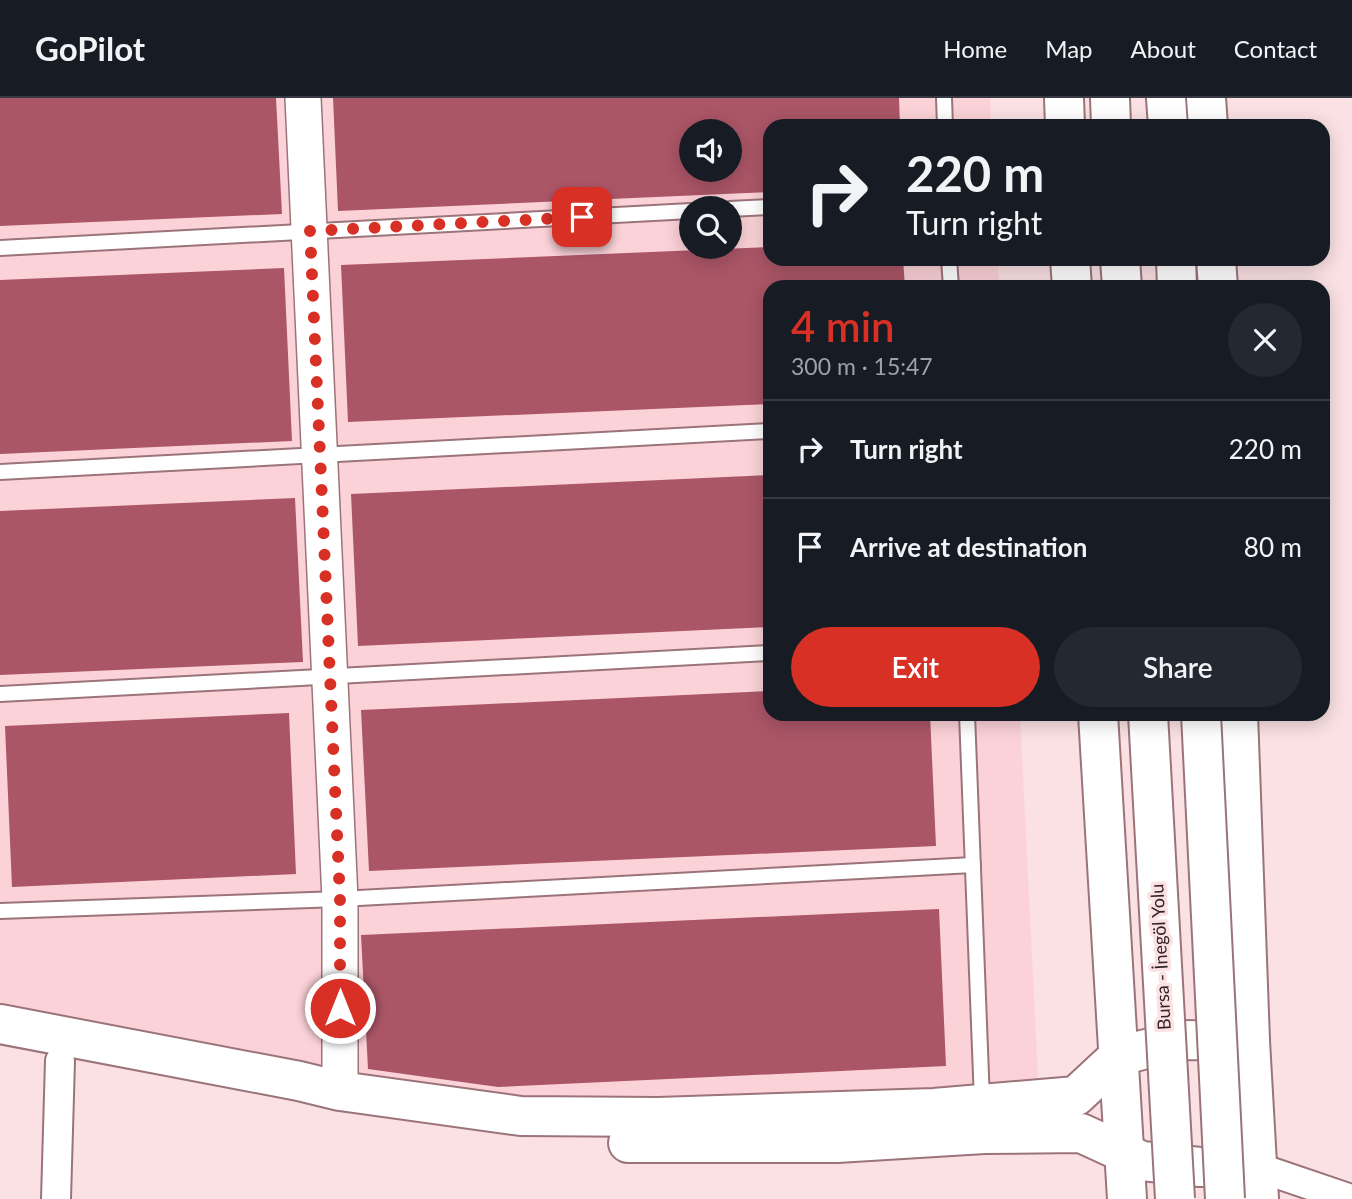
<!DOCTYPE html>
<html lang="en">
<head>
<meta charset="utf-8">
<style>
  body { margin:0; font-family:Lato,sans-serif; background:#242831; color:#f1f3f6; height:100vh; display:flex; flex-direction:column; font-size:26px; white-space:nowrap }
  * { box-sizing:border-box; margin:0 }
  p { font-size:23px; color:#9ea1a6 }
  .icon { flex:none; width:38px; height:38px; fill:none; stroke:currentColor; stroke-width:2; stroke-linecap:round; stroke-linejoin:round }
  .map { position:relative; flex:1; overflow:hidden }
  .sheet { position:absolute; left:763px; top:182px; width:567px; height:441px; display:flex; flex-direction:column; background:#171b24; border-radius:21px; box-shadow:0 4px 18px #0003 }
  .sheet>* { flex:none }
  .banner { position:absolute; left:763px; top:21px; width:567px; height:147px; border-radius:21px; box-shadow:0 4px 18px #0003; background:#171b24; color:#f1f3f6; overflow:hidden }
  .controls { position:absolute; left:679px; top:21px; display:grid; gap:14px }
  .controls a { display:grid; place-items:center; width:63px; height:63px; border-radius:50%; background:#171b24; box-shadow:0 4px 18px #0003; font-size:35px }
  .pin { position:absolute; display:grid; place-items:center; width:60px; height:60px; color:#fff; margin:-30px; border-radius:14px; box-shadow:0 4px 10px #0006 }
  .me { position:absolute; width:77px; margin:-38px; rotate:0deg; stroke-linejoin:round; filter:drop-shadow(0 0 5px #0008) }
  .turn { display:flex; align-items:center; gap:24px; height:147px; padding:0 28px; font-size:32px }
  .turn .icon { width:91px; height:91px; stroke-width:2.5 }
  .turn b { display:block; font-size:49px; line-height:60px }
  .round { display:grid; place-items:center; flex:none; width:74px; height:74px; border-radius:37px; background:#242831 }
  .overview { display:flex; align-items:center; justify-content:space-between; height:119px; padding:0 28px }
  h1 { font-size:42px; font-weight:600; line-height:52px; color:#d93025 }
  .primary-button { display:flex; gap:14px; margin-top:auto; padding:14px 28px }
  .primary-button a { flex:1; height:80px; border-radius:42px; background:#d93025; color:#fff; font-size:28px; font-weight:600; line-height:80px; text-align:center }
  .primary-button a+a { background:#242831; color:#f1f3f6 }
  ul { padding:0; list-style:none }
  li { display:flex; align-items:center; gap:21px; height:98px; padding:0 28px; border-top:2px solid #363941 }
  li div { flex:1 }
  li b { display:block; font-size:26px }
  li em { font-style:normal }
  header { display:flex; align-items:center; gap:42px; box-sizing:border-box; height:98px; padding:0 35px; background:#171b24; border-bottom:2px solid #363941 }
  header strong { font-size:33px }
  nav { display:flex; gap:38px; margin-inline-start:auto; font-size:24px }
  .map>svg:first-child { display:block }
  .built { fill:#fbd2d8; fill-rule:evenodd }
  .building { fill:#ab5667; fill-rule:evenodd }
  .lines { fill:none; stroke-linecap:round; stroke-linejoin:round }
  .service-casing { stroke:#9b747a; stroke-width:18 }
  .minor-casing { stroke:#9b747a; stroke-width:32 }
  .tertiary-casing { stroke:#9b747a; stroke-width:38 }
  .primary-casing { stroke:#9b747a; stroke-width:42 }
  .trunk-casing { stroke:#9b747a; stroke-width:42 }
  .service { stroke:#fff; stroke-width:14 }
  .minor { stroke:#fff; stroke-width:28 }
  .tertiary { stroke:#fff; stroke-width:35 }
  .primary { stroke:#fff; stroke-width:38 }
  .trunk { stroke:#fff; stroke-width:38 }
  .trunk-bridge-casing { stroke:#9b747a; stroke-width:42; stroke-linecap:butt }
  .trunk-bridge { stroke:#fff; stroke-width:38 }
  .route { stroke:#d93025; stroke-width:12; stroke-dasharray:0 21.6 }
  .labels { text-anchor:middle; stroke-width:7; stroke-linejoin:round; paint-order:stroke }
  .street-label { font-size:18px; fill:#322325; stroke:#fbe1e4 }
</style>
</head>
<body>
<header>
<strong>GoPilot</strong>
<nav><a>Home</a><a>Map</a><a>About</a><a>Contact</a></nav>
</header>
<div class="map">
<svg width="1352" height="1101" viewBox="0 0 1352 1101">
  <rect width="100%" height="100%" fill="#fbe1e4"/>
  <path class="built" d="M 0,0 L 990,0 L 991,28 L 770,28 L 770,161 L 998,161 L 999,189 L 770,189 L 770,616 L 1020,616 L 1039,1000 L 447,1002 L 0,932 ZM 691,33 L 730,33 L 730,72 L 691,72 ZM 691,110 L 730,110 L 730,149 L 691,149 Z"/>
  <g class="building">
    <path d="M 0,0 L 276,0 L 282,116 L 0,128 Z"/>
    <path d="M 333,0 L 899,0 L 900,28 L 770,28 L 770,94 L 338,113 ZM 691,33 L 730,33 L 730,72 L 691,72 Z"/>
    <path d="M 770,149 L 770,161 L 903,161 L 905,189 L 770,189 L 770,306 L 348,324 L 341,167 Z"/>
    <path d="M 284,170 L 292,343 L 0,356 L 0,182 Z"/>
    <path d="M 770,377 L 770,529 L 358,548 L 351,396 Z"/>
    <path d="M 295,400 L 303,564 L 0,577 L 0,413 Z"/>
    <path d="M 770,593 L 770,616 L 930,616 L 936,748 L 369,773 L 361,612 Z"/>
    <path d="M 289,615 L 296,776 L 12,789 L 5,628 Z"/>
    <path d="M 939,811 L 946,968 L 498,989 L 368,971 L 361,837 Z"/>
  </g>
  <g class="lines">
    <g class="service-casing">
      <g id="service">
        <path d="M 944,0 L 945,28"/>
        <path d="M 730,111 L 770,109"/>
        <path d="M 0,150 L 691,113"/>
        <path d="M 949,161 L 951,189"/>
        <path d="M 0,374 L 770,333"/>
        <path d="M 0,596 L 770,555"/>
        <path d="M 967,616 L 982,1003"/>
        <path d="M 0,813 L 340,801 L 973,767"/>
      </g>
    </g>
    <g class="minor-casing">
      <g id="minor">
        <path d="M 1257,1069 L 1351,1101"/>
        <path d="M 56,1101 L 60,963"/>
      </g>
    </g>
    <g class="tertiary-casing">
      <path id="tertiary" d="M 303,0 L 340,801 L 340,993"/>
    </g>
    <g class="primary-casing">
      <g id="primary">
        <path d="M 0,926 L 299,983 L 340,993 L 521,1018 L 658,1019 L 934,1010 L 1076,998 L 1119,958 L 1181,942 L 1250,943"/>
        <path d="M 628,1045 L 837,1045 L 984,1036 L 1081,1035 L 1142,1063 L 1200,1069 L 1257,1069"/>
      </g>
    </g>
    <g class="trunk-casing">
      <g id="trunk">
        <path d="M 1064,0 L 1065,28"/>
        <path d="M 1110,0 L 1111,28"/>
        <path d="M 1166,0 L 1168,28"/>
        <path d="M 1206,0 L 1208,28"/>
        <path d="M 1070,161 L 1072,189"/>
        <path d="M 1120,161 L 1122,189"/>
        <path d="M 1176,161 L 1177,189"/>
        <path d="M 1216,161 L 1218,189"/>
        <path d="M 1098,616 L 1127,1101"/>
        <path d="M 1238,616 L 1250,943 L 1259,1101"/>
      </g>
    </g>
    <use href="#service" class="service"/>
    <use href="#minor" class="minor"/>
    <use href="#tertiary" class="tertiary"/>
    <use href="#primary" class="primary"/>
    <use href="#trunk" class="trunk"/>
    <g class="trunk-bridge-casing">
      <g id="trunk-bridge">
        <path d="M 1148,616 L 1175,1101"/>
        <path d="M 1201,616 L 1225,1101"/>
      </g>
    </g>
    <use href="#trunk-bridge" class="trunk-bridge"/>
  </g>
  <g class="lines">
    <path class="route" d="M 340,910 L 340,801 L 310,133 L 582,119"/>
  </g>
  <g class="labels">
    <g class="street-label">
      <text transform="translate(1161 859) rotate(-93)" y="6">Bursa - İnegöl Yolu</text>
    </g>
  </g>
</svg>
<div class="controls">
<a><svg class="icon" aria-label="sound" viewBox="0 0 24 24"><path d="M4 9h4l5-4v14l-5-4H4zM17 9q2 3 0 6"/></svg></a>
<a><svg class="icon" aria-label="search" viewBox="0 0 24 24"><circle cx="10" cy="10" r="6"/><path d="M15 15l6 6"/></svg></a>
</div>
<div class="pin" style="left:582px;top:119px;background:#d93025"><svg class="icon" aria-label="arrive" viewBox="0 0 24 24"><path d="M6 21V4h12l-3 4 3 4H6"/></svg></div>
<svg class="me" style="left:340px;top:910px" viewBox="-20 -20 40 40"><circle r="17" fill="#d93025" stroke="#fff" stroke-width="3"/><path d="M0-11L8 9 0 5-8 9z" fill="#fff"/></svg>
<div class="banner">
<div class="turn"><svg class="icon" aria-label="right" viewBox="0 0 24 24"><path d="M7 20v-9h11M14 6l5 5-5 5"/></svg><div><b>220 m</b>Turn right</div></div>
</div>
<section class="sheet">
<div class="overview"><div><h1>4 min</h1><p>300 m · 15:47</p></div><a class="round"><svg class="icon" aria-label="close" viewBox="0 0 24 24"><path d="M6 6l12 12M18 6L6 18"/></svg></a></div>
<ul>
<li><svg class="icon" aria-label="right" viewBox="0 0 24 24"><path d="M7 20v-9h11M14 6l5 5-5 5"/></svg><div><b>Turn right</b></div><em>220 m</em></li>
<li><svg class="icon" aria-label="arrive" viewBox="0 0 24 24"><path d="M6 21V4h12l-3 4 3 4H6"/></svg><div><b>Arrive at destination</b></div><em>80 m</em></li>
</ul>
<div class="primary-button"><a>Exit</a><a>Share</a></div>
</section>
</div>
</body>
</html>
